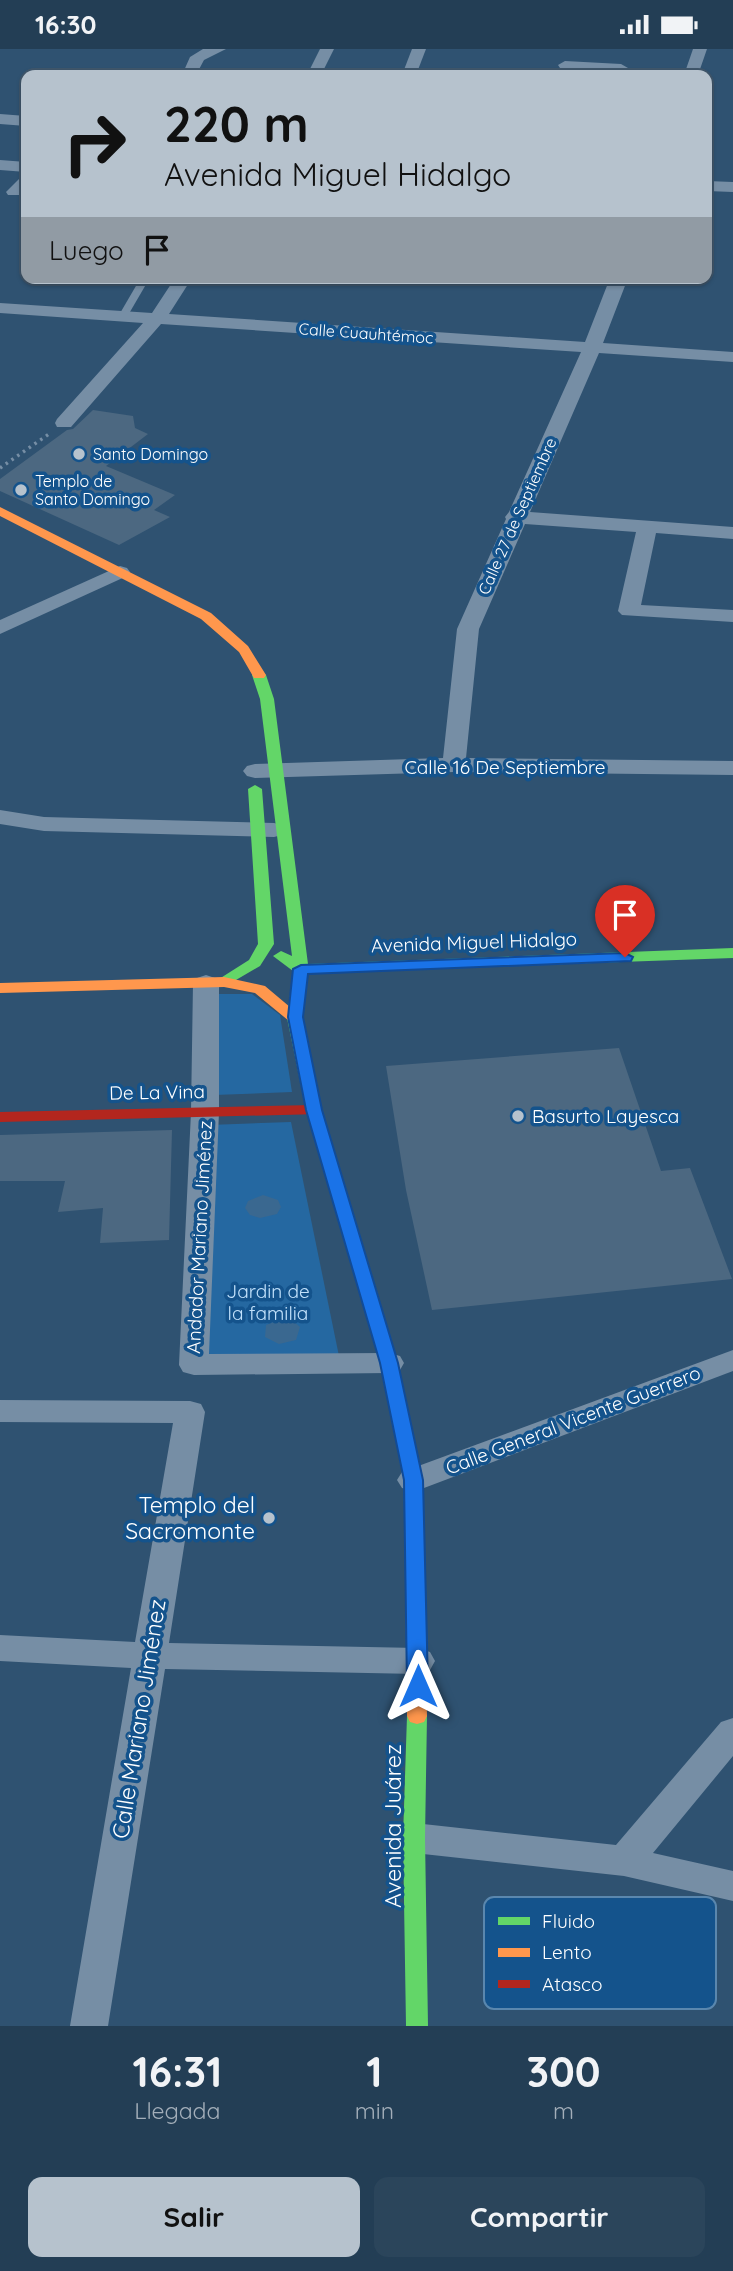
<!DOCTYPE html>
<html lang="es">
<head>
<meta charset="utf-8">
<style>
  body { margin:0; font-family:Quicksand,sans-serif; background:#2b455b; color:#f1f3f6; height:100vh; display:flex; flex-direction:column; font-size:26px; white-space:nowrap }
  * { box-sizing:border-box; margin:0 }
  p { font-size:23px; color:#a3aeb9 }
  .icon { flex:none; width:38px; height:38px; fill:none; stroke:currentColor; stroke-width:2; stroke-linecap:round; stroke-linejoin:round }
  .map { position:relative; height:1977px; overflow:hidden }
  .drawer { display:flex; flex-direction:column; background:#233e55; flex:1 }
  .drawer>* { flex:none }
  .guide { position:absolute; left:21px; top:21px; width:691px; height:214px; border-radius:14px; box-shadow:0 2px 5px #0004,0 0 0 2px #40576c; background:#b6c2cd; color:#111; overflow:hidden }
  .pin { position:absolute; display:grid; place-items:center; width:60px; height:60px; color:#fff; margin:-72px -30px; border-radius:50% 50% 50% 0; rotate:-45deg; box-shadow:0 0 7px #0007 }
  .pin .icon { rotate:45deg }
  .me { position:absolute; width:77px; margin:-38px; rotate:0deg; stroke-linejoin:round; filter:drop-shadow(0 0 5px #0008) }
  .turn { display:flex; align-items:center; gap:24px; height:147px; padding:0 28px; font-size:32px }
  .turn .icon { width:91px; height:91px; stroke-width:2.5 }
  .turn b { display:block; font-size:49px; line-height:60px }
  .then { display:flex; align-items:center; height:66px; padding:0 28px; background:#0003; gap:14px; font-size:26px }
  .eta { display:flex; justify-content:space-evenly; align-items:center; height:119px; text-align:center }
  .eta b { font-size:42px; font-weight:800; line-height:49px }
  .cta { display:flex; gap:14px; margin-top:auto; padding:14px 28px }
  .cta a { flex:1; height:80px; border-radius:14px; background:#b6c2cd; color:#111; font-size:28px; font-weight:800; line-height:80px; text-align:center }
  .cta a+a { background:#2b455b; color:#f1f3f6 }
  .status { display:flex; justify-content:space-between; align-items:center; height:49px; padding:0 35px; background:#233e55; direction:ltr }
  .status svg { height:19px; fill:currentColor }
  .map>svg:first-child { display:block }
  .green { fill:#2568a1 }
  .water { fill:#3a6890 }
  .building { fill:#4c6881 }
  .lines { fill:none; stroke-linecap:round; stroke-linejoin:round }
  .path { stroke:#768ea5; stroke-width:3.5; stroke-dasharray:2.5 4.5; stroke-linecap:butt }
  .lane { fill:#768ea5; fill-rule:evenodd }
  .street { fill:#768ea5; fill-rule:evenodd }
  .fast { fill:#63d668; fill-rule:evenodd }
  .slow { fill:#ff974d; fill-rule:evenodd }
  .jam { fill:#b3261e; fill-rule:evenodd }
  .route { fill:#1a73e8; stroke:#114b97; stroke-width:2 }
  .poi-dot { fill:#b6c2cd; stroke:#14538c; stroke-width:2.5 }
  .labels { text-anchor:middle; stroke-width:7; stroke-linejoin:round; paint-order:stroke }
  .far-street-label { font-size:16px; fill:#fff; stroke:#14538c }
  .far-poi-label { font-size:16px; fill:#fff; stroke:#14538c; text-anchor:start }
  .street-label { font-size:19px; fill:#fff; stroke:#14538c }
  .poi-label { font-size:19px; fill:#fff; stroke:#14538c; text-anchor:start }
  .park-label { font-size:19px; fill:#c3e2fc; stroke:#14538c }
  .near-poi-label { font-size:23px; fill:#fff; stroke:#14538c; text-anchor:end }
  .near-street-label { font-size:23px; fill:#fff; stroke:#14538c }
  .key { fill:#14538c; stroke:#5a87ae; stroke-width:2 }
  .key-label { font-size:19px; fill:#fff }
</style>
</head>
<body>
<div class="status"><b>16:30</b><svg viewBox="0 0 49 12"><path d="M0 12V9h3v3zM5 12V6h3v6zM10 12V3h3v9zM15 12V0h3v12zM26 1h20v11H26zM47 4h2v5h-2z"/></svg></div>
<div class="map">
<svg width="733" height="1977" viewBox="0 0 733 1977">
  <rect width="100%" height="100%" fill="#2f5271"/>
  <g class="green">
    <path d="M 214,945 L 252,945 L 280,966 L 292,1043 L 214,1046 Z"/>
    <path d="M 291,1073 L 340,1312 L 209,1312 L 209,1076 Z"/>
  </g>
  <g class="water">
    <path d="M 263,1146 L 278,1151 L 281,1158 L 277,1165 L 260,1169 L 250,1166 L 245,1159 L 248,1152 Z"/>
    <path d="M 281,1270 L 293,1272 L 300,1278 L 296,1291 L 279,1295 L 265,1288 L 266,1276 Z"/>
  </g>
  <g class="building">
    <path d="M 93,361 L 133,367 L 135,379 L 148,385 L 106,417 L 175,446 L 154,461 L 170,468 L 119,496 L 0,442 L 0,430 L 67,381 L 73,380 Z"/>
    <path d="M 619,999 L 661,1122 L 690,1119 L 732,1230 L 432,1261 L 406,1141 L 386,1017 Z"/>
    <path d="M 172,1081 L 169,1191 L 100,1194 L 103,1159 L 58,1163 L 65,1132 L 0,1132 L 0,1086 Z"/>
  </g>
  <g class="lines">
    <path class="path" d="M 0,419 L 49,385"/>
    <path class="lane" d="M 140,230 L 148,232 L 127,268 L 121,268 L 119,266 Z"/>
    <g class="street">
      <path d="M 203,0 L 226,0 L 204,11 L 196,26 L 182,26 L 190,8 Z"/>
      <path d="M 320,0 L 334,0 L 321,26 L 307,26 Z"/>
      <path d="M 412,0 L 426,0 L 416,26 L 402,26 Z"/>
      <path d="M 693,0 L 707,0 L 698,26 L 684,26 Z"/>
      <path d="M 565,12 L 621,15 L 628,19 L 621,23 L 560,19 L 558,16 Z"/>
      <path d="M 0,65 L 26,67 L 26,77 L 0,75 Z"/>
      <path d="M 0,111 L 26,113 L 26,123 L 0,121 Z"/>
      <path d="M 26,127 L 26,140 L 20,146 L 8,146 L 6,143 L 20,129 Z"/>
      <path d="M 707,132 L 733,133 L 733,143 L 707,142 Z"/>
      <path d="M 175,229 L 192,229 L 169,265 L 585,293 L 610,229 L 628,229 L 603,294 L 733,303 L 733,313 L 599,304 L 530,463 L 733,478 L 733,490 L 656,484 L 641,556 L 733,561 L 733,573 L 622,566 L 618,562 L 636,483 L 525,475 L 479,580 L 466,709 L 733,712 L 733,726 L 454,723 L 255,729 L 247,727 L 243,722 L 247,717 L 255,715 L 443,709 L 457,580 L 506,470 L 505,468 L 509,463 L 581,303 L 161,275 L 71,378 L 57,378 L 55,374 L 57,370 L 143,274 L 0,264 L 0,254 L 152,264 Z"/>
      <path d="M 120,517 L 127,519 L 130,523 L 127,527 L 0,585 L 0,571 Z"/>
      <path d="M 0,761 L 44,768 L 274,774 L 282,776 L 286,781 L 282,786 L 274,788 L 44,782 L 0,775 Z"/>
      <path d="M 206,926 L 215,929 L 219,934 L 219,1063 L 209,1305 L 389,1304 L 400,1307 L 404,1314 L 400,1321 L 389,1324 L 194,1326 L 183,1323 L 179,1316 L 191,1063 L 193,934 L 197,929 Z"/>
      <path d="M 733,1301 L 733,1322 L 424,1439 L 413,1442 L 402,1439 L 397,1431 L 402,1423 Z"/>
      <path d="M 0,1351 L 190,1352 L 201,1355 L 205,1363 L 169,1594 L 418,1599 L 430,1603 L 435,1612 L 430,1621 L 418,1625 L 165,1620 L 108,1977 L 70,1977 L 131,1619 L 0,1612 L 0,1586 L 135,1593 L 173,1374 L 0,1373 Z"/>
      <path d="M 733,1669 L 733,1707 L 653,1804 L 733,1822 L 733,1852 L 624,1827 L 414,1804 L 401,1799 L 396,1789 L 401,1779 L 414,1774 L 616,1796 L 721,1673 Z"/>
    </g>
    <g class="fast">
      <path d="M 259,622 L 266,626 L 274,650 L 308,915 L 733,899 L 733,909 L 308,924 L 303,969 L 322,1061 L 377,1243 L 374,1247 L 362,1247 L 359,1243 L 306,1061 L 287,969 L 293,922 L 273,907 L 281,902 L 292,907 L 260,650 L 252,626 Z"/>
      <path d="M 255,736 L 262,740 L 274,895 L 260,917 L 224,938 L 216,933 L 219,930 L 249,911 L 258,895 L 248,740 Z"/>
      <path d="M 417,1659 L 424,1661 L 427,1667 L 425,1789 L 428,1977 L 406,1977 L 403,1789 L 407,1667 L 410,1661 Z"/>
    </g>
    <g class="slow">
      <path d="M 0,458 L 211,564 L 248,597 L 266,626 L 264,629 L 254,629 L 239,603 L 201,570 L 0,467 Z"/>
      <path d="M 224,928 L 265,937 L 303,969 L 295,974 L 289,972 L 255,944 L 224,938 L 0,944 L 0,934 Z"/>
      <path d="M 368,1237 L 374,1239 L 377,1243 L 398,1314 L 422,1431 L 427,1667 L 424,1673 L 417,1675 L 410,1673 L 407,1667 L 404,1431 L 380,1314 L 359,1243 L 362,1239 Z"/>
    </g>
    <path class="jam" d="M 314,1056 L 320,1057 L 322,1061 L 320,1065 L 0,1073 L 0,1063 Z"/>
  </g>
  <path class="route" d="M 625,904 L 633,908 L 631,912 L 308,925 L 303,968 L 322,1061 L 398,1314 L 423,1431 L 428,1637 L 425,1643 L 418,1645 L 410,1643 L 407,1637 L 404,1431 L 380,1314 L 306,1061 L 288,968 L 293,920 L 301,916 Z"/>
  <g class="poi-dot">
    <circle cx="79" cy="405" r="7"/>
    <circle cx="21" cy="441" r="7"/>
    <circle cx="518" cy="1067" r="7"/>
    <circle cx="269" cy="1469" r="7"/>
  </g>
  <g class="labels">
    <g class="far-street-label">
      <text transform="translate(366 284) rotate(4)" y="6">Calle Cuauhtémoc</text>
      <text transform="translate(517 467) rotate(-66)" y="6">Calle 27 de Septiembre</text>
    </g>
    <g class="far-poi-label">
      <text x="93" y="411">Santo Domingo</text>
      <text x="35" y="438">Templo de<tspan x="35" dy="18">Santo Domingo</tspan></text>
    </g>
    <g class="street-label">
      <text x="505" y="725">Calle 16 De Septiembre</text>
      <text transform="translate(474 893) rotate(-2)" y="7">Avenida Miguel Hidalgo</text>
      <text transform="translate(157 1043) rotate(-1)" y="7">De La Vina</text>
      <text transform="translate(199 1188) rotate(-87)" y="7">Andador Mariano Jiménez</text>
      <text transform="translate(573 1371) rotate(-21)" y="7">Calle General Vicente Guerrero</text>
    </g>
    <g class="poi-label">
      <text x="532" y="1074">Basurto Layesca</text>
    </g>
    <g class="park-label">
      <text x="268" y="1249">Jardin de<tspan x="268" dy="22">la familia</tspan></text>
    </g>
    <g class="near-poi-label">
      <text x="255" y="1464">Templo del<tspan x="255" dy="26">Sacromonte</tspan></text>
    </g>
    <g class="near-street-label">
      <text transform="translate(139 1670) rotate(-81)" y="8">Calle Mariano Jiménez</text>
      <text transform="translate(393 1777) rotate(-90)" y="8">Avenida Juárez</text>
    </g>
  </g>
  <rect x="484" y="1848" width="232" height="112" rx="10" class="key"/>
  <rect x="498" y="1868" width="32" height="8" fill="#63d668"/>
  <rect x="498" y="1899" width="32" height="9" fill="#ff974d"/>
  <rect x="498" y="1931" width="32" height="8" fill="#b3261e"/>
  <g class="key-label">
    <text x="542" y="1879">Fluido</text>
    <text x="542" y="1910">Lento</text>
    <text x="542" y="1942">Atasco</text>
  </g>
</svg>
<div class="pin" style="left:625px;top:908px;background:#d93025"><svg class="icon" aria-label="arrive" viewBox="0 0 24 24"><path d="M6 21V4h12l-3 4 3 4H6"/></svg></div>
<svg class="me" style="left:418px;top:1637px" viewBox="-20 -20 40 40"><path d="M0-17L14 15 0 8-14 15z" fill="#1a73e8" stroke="#fff" stroke-width="4"/></svg>
<div class="guide">
<div class="turn"><svg class="icon" aria-label="right" viewBox="0 0 24 24"><path d="M7 20v-9h11M14 6l5 5-5 5"/></svg><div><b>220 m</b>Avenida Miguel Hidalgo</div></div>
<div class="then">Luego<svg class="icon" aria-label="arrive" viewBox="0 0 24 24"><path d="M6 21V4h12l-3 4 3 4H6"/></svg></div>
</div>
</div>
<section class="drawer">
<div class="eta">
<div><b>16:31</b><p>Llegada</p></div>
<div><b>1</b><p>min</p></div>
<div><b>300</b><p>m</p></div>
</div>
<div class="cta"><a>Salir</a><a>Compartir</a></div>
</section>
</body>
</html>
